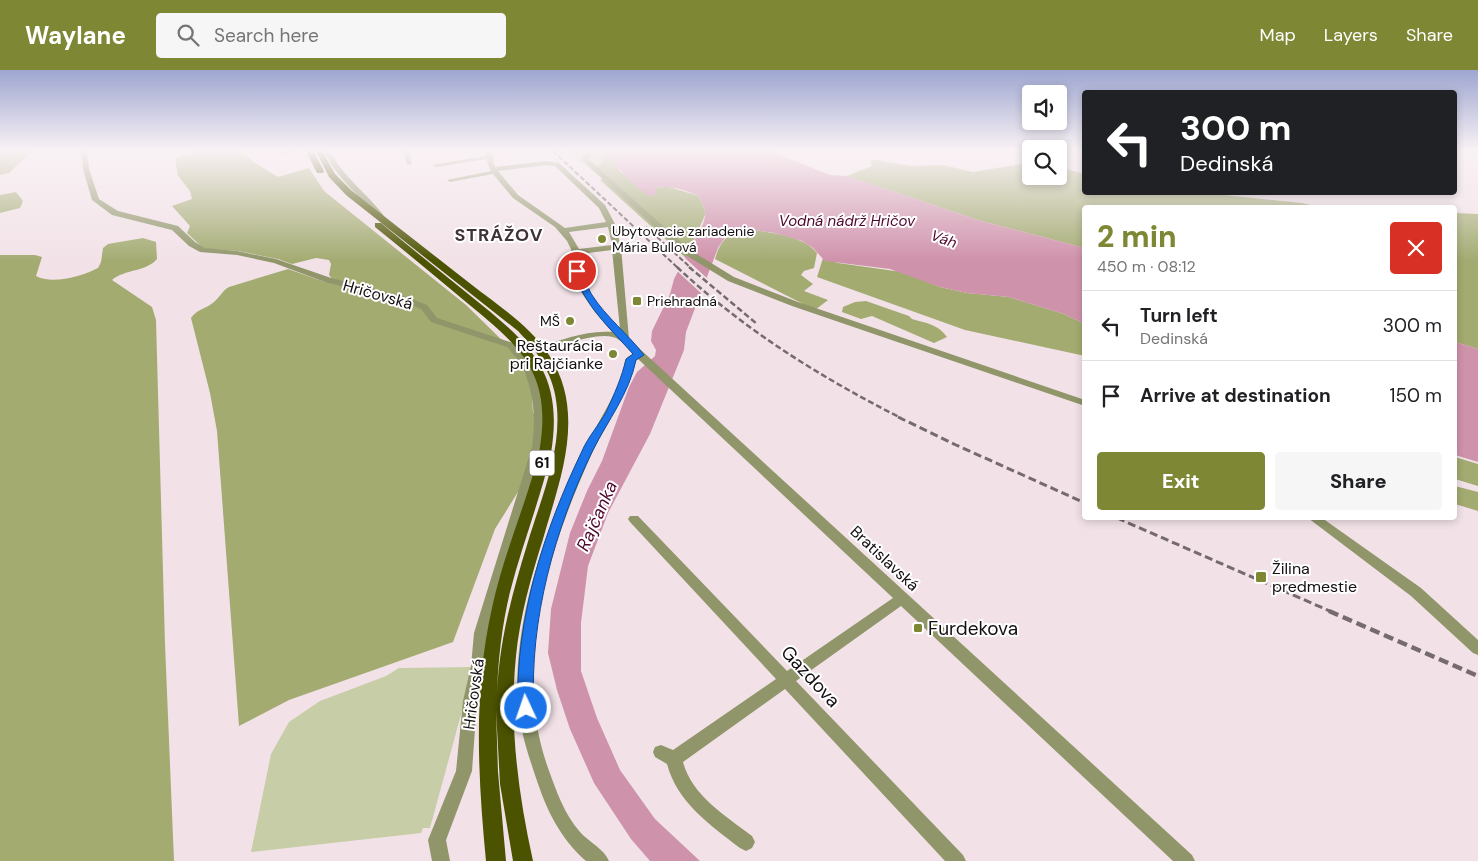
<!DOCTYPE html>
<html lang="en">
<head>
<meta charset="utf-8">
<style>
  body { margin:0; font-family:"DM Sans",sans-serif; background:#f6f6f6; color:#202124; height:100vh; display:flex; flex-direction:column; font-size:19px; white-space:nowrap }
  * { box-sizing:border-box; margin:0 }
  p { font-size:16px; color:#757577 }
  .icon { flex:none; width:28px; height:28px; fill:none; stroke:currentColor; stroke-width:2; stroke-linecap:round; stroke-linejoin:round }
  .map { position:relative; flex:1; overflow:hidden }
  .details { position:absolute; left:1082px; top:135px; width:375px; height:315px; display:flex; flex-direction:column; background:#fff; border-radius:5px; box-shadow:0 2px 8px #0003 }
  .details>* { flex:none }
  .hud { position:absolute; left:1082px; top:20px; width:375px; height:105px; border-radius:5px; box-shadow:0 2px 8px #0003; background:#202124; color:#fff; overflow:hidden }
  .fabs { position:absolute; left:1022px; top:15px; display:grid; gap:10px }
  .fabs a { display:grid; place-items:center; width:45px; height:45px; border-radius:5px; background:#fff; box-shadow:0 2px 8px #0003; font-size:25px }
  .pin { position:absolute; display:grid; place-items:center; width:42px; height:42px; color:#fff; margin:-21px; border:2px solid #fff; border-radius:50%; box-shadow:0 1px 5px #0007 }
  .me { position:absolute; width:55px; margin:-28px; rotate:357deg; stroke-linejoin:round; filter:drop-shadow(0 0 4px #0008) }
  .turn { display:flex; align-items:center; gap:18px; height:105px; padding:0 15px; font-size:22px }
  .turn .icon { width:65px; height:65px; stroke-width:2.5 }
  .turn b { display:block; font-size:35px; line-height:42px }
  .round { display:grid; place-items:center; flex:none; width:52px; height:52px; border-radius:5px; background:#f6f6f6 }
  .summary { display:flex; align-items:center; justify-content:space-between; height:85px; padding:0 15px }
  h1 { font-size:30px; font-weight:800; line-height:38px; color:#7e8733 }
  .action { display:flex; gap:10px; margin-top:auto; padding:10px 15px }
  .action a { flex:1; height:58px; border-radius:5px; background:#7e8733; color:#fff; font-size:20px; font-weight:800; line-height:58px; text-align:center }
  .action a+a { background:#f6f6f6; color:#202124 }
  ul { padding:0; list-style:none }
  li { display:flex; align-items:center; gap:15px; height:70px; padding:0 15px; border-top:1px solid #e0e0e0 }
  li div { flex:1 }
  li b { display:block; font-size:19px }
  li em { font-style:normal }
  header { display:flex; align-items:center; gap:30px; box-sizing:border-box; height:70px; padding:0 25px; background:#7e8733; color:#fff }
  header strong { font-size:24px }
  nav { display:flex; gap:28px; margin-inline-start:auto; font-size:18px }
  .search { width:350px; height:45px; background:#f6f6f6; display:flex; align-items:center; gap:12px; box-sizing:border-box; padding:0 18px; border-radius:5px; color:#757577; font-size:19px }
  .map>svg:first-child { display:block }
  .green { fill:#c7cda7 }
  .forest { fill:#a3ab71 }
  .water { fill:#cf92ab }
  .pier { fill:#f2e2e8 }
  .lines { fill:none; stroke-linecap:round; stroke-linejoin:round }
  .street { fill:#90966a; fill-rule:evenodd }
  .primary { fill:#4b5200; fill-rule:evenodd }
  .rail-far3 { stroke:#756a6e; stroke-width:2; stroke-dasharray:5 2.5; stroke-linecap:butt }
  .rail-far2 { stroke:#756a6e; stroke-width:2.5; stroke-dasharray:6 3; stroke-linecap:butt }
  .rail-far1 { stroke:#756a6e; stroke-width:3; stroke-dasharray:8 4; stroke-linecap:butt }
  .rail { stroke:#756a6e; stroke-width:4.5; stroke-dasharray:10 5; stroke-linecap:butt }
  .route { fill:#1a73e8; stroke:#114b97 }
  .poi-dot { fill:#7e8733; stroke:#fff; stroke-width:2 }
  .labels { text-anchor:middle; stroke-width:4; stroke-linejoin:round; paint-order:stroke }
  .far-poi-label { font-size:14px; fill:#150f11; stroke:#fff; text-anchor:start }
  .far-water-label { font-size:15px; font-style:italic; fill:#4e052e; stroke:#fff }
  .shield { fill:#fff; stroke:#5b5758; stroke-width:1 }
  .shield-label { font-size:15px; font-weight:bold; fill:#150f11 }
  .street-label { font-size:16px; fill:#150f11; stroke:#fff }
  .poi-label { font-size:16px; fill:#150f11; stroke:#fff; text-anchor:end }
  .far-district-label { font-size:18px; font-weight:bold; letter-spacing:1px; fill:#3e3236; stroke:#fff }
  .water-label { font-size:18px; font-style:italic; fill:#4e052e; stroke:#fff }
  .near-poi-label { font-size:19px; fill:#150f11; stroke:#fff; text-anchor:start }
  .near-street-label { font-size:19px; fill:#150f11; stroke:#fff }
</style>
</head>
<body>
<header>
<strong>Waylane</strong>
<div class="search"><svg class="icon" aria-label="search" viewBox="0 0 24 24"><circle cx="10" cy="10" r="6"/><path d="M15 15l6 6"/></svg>Search here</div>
<nav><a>Map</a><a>Layers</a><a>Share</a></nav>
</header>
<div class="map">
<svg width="1478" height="791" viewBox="0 0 1478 791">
  <rect width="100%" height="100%" fill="#f2e2e8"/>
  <g class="green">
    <path d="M 563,81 L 607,81 L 608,82 L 603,85 L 602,94 L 590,98 Z"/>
    <path d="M 472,597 L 465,630 L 430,758 L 423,758 L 421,763 L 251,782 L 271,684 L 289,652 L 320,631 L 386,606 L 399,598 Z"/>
  </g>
  <g class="forest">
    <path d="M 0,81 L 32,81 L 9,103 L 0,105 Z"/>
    <path d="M 196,81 L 240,81 L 255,93 L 278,107 L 309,98 L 324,121 L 466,235 L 511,279 L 531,315 L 533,342 L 549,372 L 495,459 L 453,572 L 289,630 L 239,656 L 217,361 L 210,323 L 191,248 C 197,239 206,239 214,232 C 220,227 222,221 229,217 L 288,199 L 325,212 L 330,212 L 332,209 L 329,205 L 331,194 L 329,190 L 316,188 L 292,194 L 278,189 L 238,181 L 207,179 L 202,177 L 187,163 L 190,156 L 172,136 L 192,129 L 190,121 L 178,106 L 175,88 Z"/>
    <path d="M 608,82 L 621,102 L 650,126 L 655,118 L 666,116 L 699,126 L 706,143 L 686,188 L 600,110 L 603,109 L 590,98 L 602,94 L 603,85 Z"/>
    <path d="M 870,89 L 911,96 L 943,95 L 973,102 L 1021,94 L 1031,94 L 1031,106 L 1059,106 L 1059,97 L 1085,104 L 1085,122 L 1204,123 L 1302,133 L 1319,137 L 1085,138 L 1085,178 L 981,151 L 847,106 L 872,96 Z"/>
    <path d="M 16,122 L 23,131 L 20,138 L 0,143 L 0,125 Z"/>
    <path d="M 1455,143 L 1478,144 L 1478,279 L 1455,272 Z"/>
    <path d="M 754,160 C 774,163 804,166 817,183 L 814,198 L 804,201 L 801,205 L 813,214 L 804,221 L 828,230 L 815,240 L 715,189 C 722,166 730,162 754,160 Z"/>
    <path d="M 143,168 L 156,172 L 157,189 C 146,202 125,199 112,210 L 152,237 L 156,250 L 165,574 L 174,791 L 0,791 L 0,185 L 35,185 L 42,187 L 36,206 C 52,215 83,206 98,198 L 101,192 L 103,178 L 108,174 Z"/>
    <path d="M 823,188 L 838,193 L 902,202 L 940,217 L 967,223 L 1009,227 L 1064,244 L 1085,254 L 1085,286 L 965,260 L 817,207 Z"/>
    <path d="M 866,231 L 909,246 L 912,249 C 926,253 938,254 947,267 L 934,273 L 872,246 L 861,249 L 842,242 L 843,237 L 855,232 Z"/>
    <path d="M 1455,387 L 1478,394 L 1478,416 L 1455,409 Z"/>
    <path d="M 1455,416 L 1478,422 L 1478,441 L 1455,434 Z"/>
  </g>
  <g class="water">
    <path d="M 607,81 L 779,81 L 780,85 L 830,105 L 847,106 L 981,151 L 1085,178 L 1085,254 L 1064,244 L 1009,227 L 967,223 L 940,217 L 890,199 L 825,191 L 813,178 L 802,171 L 775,163 L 754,160 L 732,163 L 724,169 L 718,178 L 686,262 L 684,280 L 650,364 L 608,443 L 588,496 L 581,553 L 581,601 L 597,648 L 620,700 L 655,749 L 700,791 L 650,791 L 631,769 L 594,713 L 570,659 L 557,620 L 548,583 L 551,539 L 570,463 L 587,421 L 602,391 L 629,317 L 637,302 L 655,286 L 656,280 L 651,271 L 652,261 L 670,224 L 674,209 L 703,154 L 706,143 L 699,126 C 687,121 668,114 655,118 L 657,122 L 655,125 L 650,126 C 631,115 619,99 607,81 Z"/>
    <path d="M 1455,272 L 1478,279 L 1478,392 L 1455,385 Z"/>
  </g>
  <path class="pier" d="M 685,188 L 709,210 L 704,224 L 702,224 L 676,200 L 681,195 L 682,189 Z"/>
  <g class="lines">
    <g class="street">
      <path d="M 81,81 L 87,81 L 89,99 L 99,129 L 118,141 L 178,156 L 195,172 L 205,178 L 237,181 L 276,189 L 331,208 L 407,227 L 427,235 L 437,248 L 513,273 L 525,285 L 539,313 L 544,339 L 542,377 L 488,563 L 485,596 L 477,631 L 472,701 L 446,770 L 450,791 L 432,791 L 428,770 L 456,701 L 463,631 L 471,596 L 474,563 L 532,377 C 537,341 533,304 507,277 L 431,252 L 421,239 L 402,231 L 325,212 L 274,193 L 237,185 L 200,182 L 189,176 L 172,160 L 112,145 L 92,130 L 83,99 Z"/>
      <path d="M 287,81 L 296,81 L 285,85 L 282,83 Z"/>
      <path d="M 324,81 L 330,81 C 343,107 367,123 384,146 L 383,148 L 377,148 C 360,125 336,108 324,81 Z"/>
      <path d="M 403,81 L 409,81 L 412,95 L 407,94 Z"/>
      <path d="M 485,81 L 491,81 L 495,97 L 546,91 L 559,93 L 605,135 L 615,154 L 621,177 L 629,269 L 1192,785 L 1195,791 L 1173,791 L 901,536 L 796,611 L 963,785 L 966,791 L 945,791 L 785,619 L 683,692 C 692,726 726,746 752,766 L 755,772 L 752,778 L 746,781 L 740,778 C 710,755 677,732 667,694 L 655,687 L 653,682 L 655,677 L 661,675 L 673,680 L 776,609 L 630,452 L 628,449 L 630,446 L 638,446 L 787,601 L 893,528 L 638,289 L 635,291 C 627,327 604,356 589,390 C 547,484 512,596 548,698 C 556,720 564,744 580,762 C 589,772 604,779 609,791 L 586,791 C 560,768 547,741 536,708 C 528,684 520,660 518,635 C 511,537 558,424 605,341 C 612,328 619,316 623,303 C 624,298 624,292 627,288 C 628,287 631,285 633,284 C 629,280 624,273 619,270 C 604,258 558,277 541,282 L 538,281 L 538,277 C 562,270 586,260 612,262 L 594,241 L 579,219 L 574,207 L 571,179 L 567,171 L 555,157 L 513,128 L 493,104 L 450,112 L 447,110 L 491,101 L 486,89 L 436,97 L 433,95 L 485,86 ZM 546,95 L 555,96 L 599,138 L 606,152 L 565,158 L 518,125 L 498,101 ZM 608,157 L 612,175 L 579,179 L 569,162 ZM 612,180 L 620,259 C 605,244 586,225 581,204 C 580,197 580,191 580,184 Z"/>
      <path d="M 590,81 L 597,81 L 588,89 L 690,180 L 734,207 L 798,232 L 1085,330 L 1085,336 L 792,236 L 728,211 L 684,184 L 583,91 L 583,86 Z"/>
      <path d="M 1308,448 L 1322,448 L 1421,518 L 1478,570 L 1478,585 L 1473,583 L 1411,526 Z"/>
    </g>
    <g class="primary">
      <path d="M 306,81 L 313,81 L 324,101 L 323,103 L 317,103 Z"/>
      <path d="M 316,81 L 322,81 L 335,104 L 352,121 C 392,152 432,184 472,215 C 499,236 530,256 549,285 C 587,343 560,409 543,469 C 531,507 520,546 516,586 C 509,655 518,723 533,791 L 513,791 L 500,714 L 496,640 L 498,702 L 506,791 L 486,791 C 478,708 473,621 492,538 C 503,485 526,435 539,383 C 554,300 518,275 460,227 C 432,204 404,180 375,157 L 375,153 L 381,153 C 409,176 438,200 467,223 C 526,271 565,298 551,383 C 540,430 522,475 510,522 C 502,555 498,590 497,624 C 499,572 512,524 527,475 C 540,431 561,384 557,338 C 555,307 539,283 518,261 L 346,125 L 329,107 Z"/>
    </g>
    <g class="rail-far3">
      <path d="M 553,81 L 678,198"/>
      <path d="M 646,157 L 691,198"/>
    </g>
    <g class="rail-far2">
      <path d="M 677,197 C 743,259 820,307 901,348"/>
      <path d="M 689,197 L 757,254"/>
    </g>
    <g class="rail-far1">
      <path d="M 898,347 L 956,375 L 1085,433"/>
      <path d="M 1117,448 L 1332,542"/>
    </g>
    <path class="rail" d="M 1329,541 L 1478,606"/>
  </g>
  <linearGradient id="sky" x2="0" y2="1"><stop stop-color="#9ea6d0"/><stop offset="0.42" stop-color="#f9f2f5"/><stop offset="1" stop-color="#f9f2f5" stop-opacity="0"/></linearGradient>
  <rect width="1478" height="191" fill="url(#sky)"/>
  <path class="route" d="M 577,198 C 585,202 587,218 592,225 C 606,247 628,264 644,285 L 636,290 C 629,324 608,350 593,380 C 555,458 529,550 534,638 L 531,643 L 526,645 L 521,643 L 518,638 C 515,549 544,460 582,381 C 588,367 599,355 606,342 C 614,325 622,307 626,289 L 633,284 C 608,256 586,237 573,201 Z"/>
  <g class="poi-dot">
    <circle cx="602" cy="169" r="5"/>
    <rect x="632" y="226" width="10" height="10" rx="2.5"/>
    <circle cx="570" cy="251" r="5"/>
    <circle cx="613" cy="284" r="5"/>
    <rect x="1255" y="501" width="12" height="12" rx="2.5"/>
    <rect x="913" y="553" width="10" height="10" rx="2.5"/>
  </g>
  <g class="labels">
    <g class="far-poi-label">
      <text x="612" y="166">Ubytovacie zariadenie<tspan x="612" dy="16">Mária Bullová</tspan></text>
      <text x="647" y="236">Priehradná</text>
      <text x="560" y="256" text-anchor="end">MŠ</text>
    </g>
    <g class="far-water-label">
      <text x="847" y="156">Vodná nádrž Hričov</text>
      <text transform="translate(944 169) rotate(20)" y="5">Váh</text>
    </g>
    <rect class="shield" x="529.5" y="380.5" width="25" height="25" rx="4"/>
    <g class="shield-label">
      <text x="542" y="398">61</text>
    </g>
    <g class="street-label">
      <text transform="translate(378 224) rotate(16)" y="6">Hričovská</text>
      <text transform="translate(885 488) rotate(43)" y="6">Bratislavská</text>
      <text transform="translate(473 624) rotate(-82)" y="6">Hričovská</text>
    </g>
    <g class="poi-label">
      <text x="603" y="281">Reštaurácia<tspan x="603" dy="18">pri Rajčianke</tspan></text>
      <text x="1272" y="504" text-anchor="start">Žilina<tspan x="1272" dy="18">predmestie</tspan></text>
    </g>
    <g class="far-district-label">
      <text x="499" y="171">STRÁŽOV</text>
    </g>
    <g class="water-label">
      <text transform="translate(597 446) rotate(-66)" y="6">Rajčanka</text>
    </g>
    <g class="near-poi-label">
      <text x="928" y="565">Furdekova</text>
    </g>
    <g class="near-street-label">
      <text transform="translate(811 606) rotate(47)" y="7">Gazdova</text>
    </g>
  </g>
</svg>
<div class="fabs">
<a><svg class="icon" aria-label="sound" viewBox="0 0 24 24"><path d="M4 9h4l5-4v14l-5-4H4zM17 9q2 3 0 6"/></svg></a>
<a><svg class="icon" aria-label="search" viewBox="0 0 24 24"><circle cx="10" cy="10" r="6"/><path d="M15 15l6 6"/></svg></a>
</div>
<div class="pin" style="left:577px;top:201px;background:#d93025"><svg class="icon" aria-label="arrive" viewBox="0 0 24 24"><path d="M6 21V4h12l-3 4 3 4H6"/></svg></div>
<svg class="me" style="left:526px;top:638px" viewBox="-20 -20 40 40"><circle r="17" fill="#1a73e8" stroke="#fff" stroke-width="3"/><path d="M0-11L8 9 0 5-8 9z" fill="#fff"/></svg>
<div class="hud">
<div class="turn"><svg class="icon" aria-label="left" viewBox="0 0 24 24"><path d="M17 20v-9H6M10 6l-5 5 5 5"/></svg><div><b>300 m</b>Dedinská</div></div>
</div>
<section class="details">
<div class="summary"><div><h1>2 min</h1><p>450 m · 08:12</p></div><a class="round" style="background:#d93025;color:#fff"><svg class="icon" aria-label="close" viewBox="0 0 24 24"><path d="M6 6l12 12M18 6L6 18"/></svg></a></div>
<ul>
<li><svg class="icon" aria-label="left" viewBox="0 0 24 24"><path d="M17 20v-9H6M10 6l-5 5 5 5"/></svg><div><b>Turn left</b><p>Dedinská</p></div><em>300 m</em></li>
<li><svg class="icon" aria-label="arrive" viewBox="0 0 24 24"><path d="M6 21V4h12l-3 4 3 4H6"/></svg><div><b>Arrive at destination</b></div><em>150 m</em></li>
</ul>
<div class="action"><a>Exit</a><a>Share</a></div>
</section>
</div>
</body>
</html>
